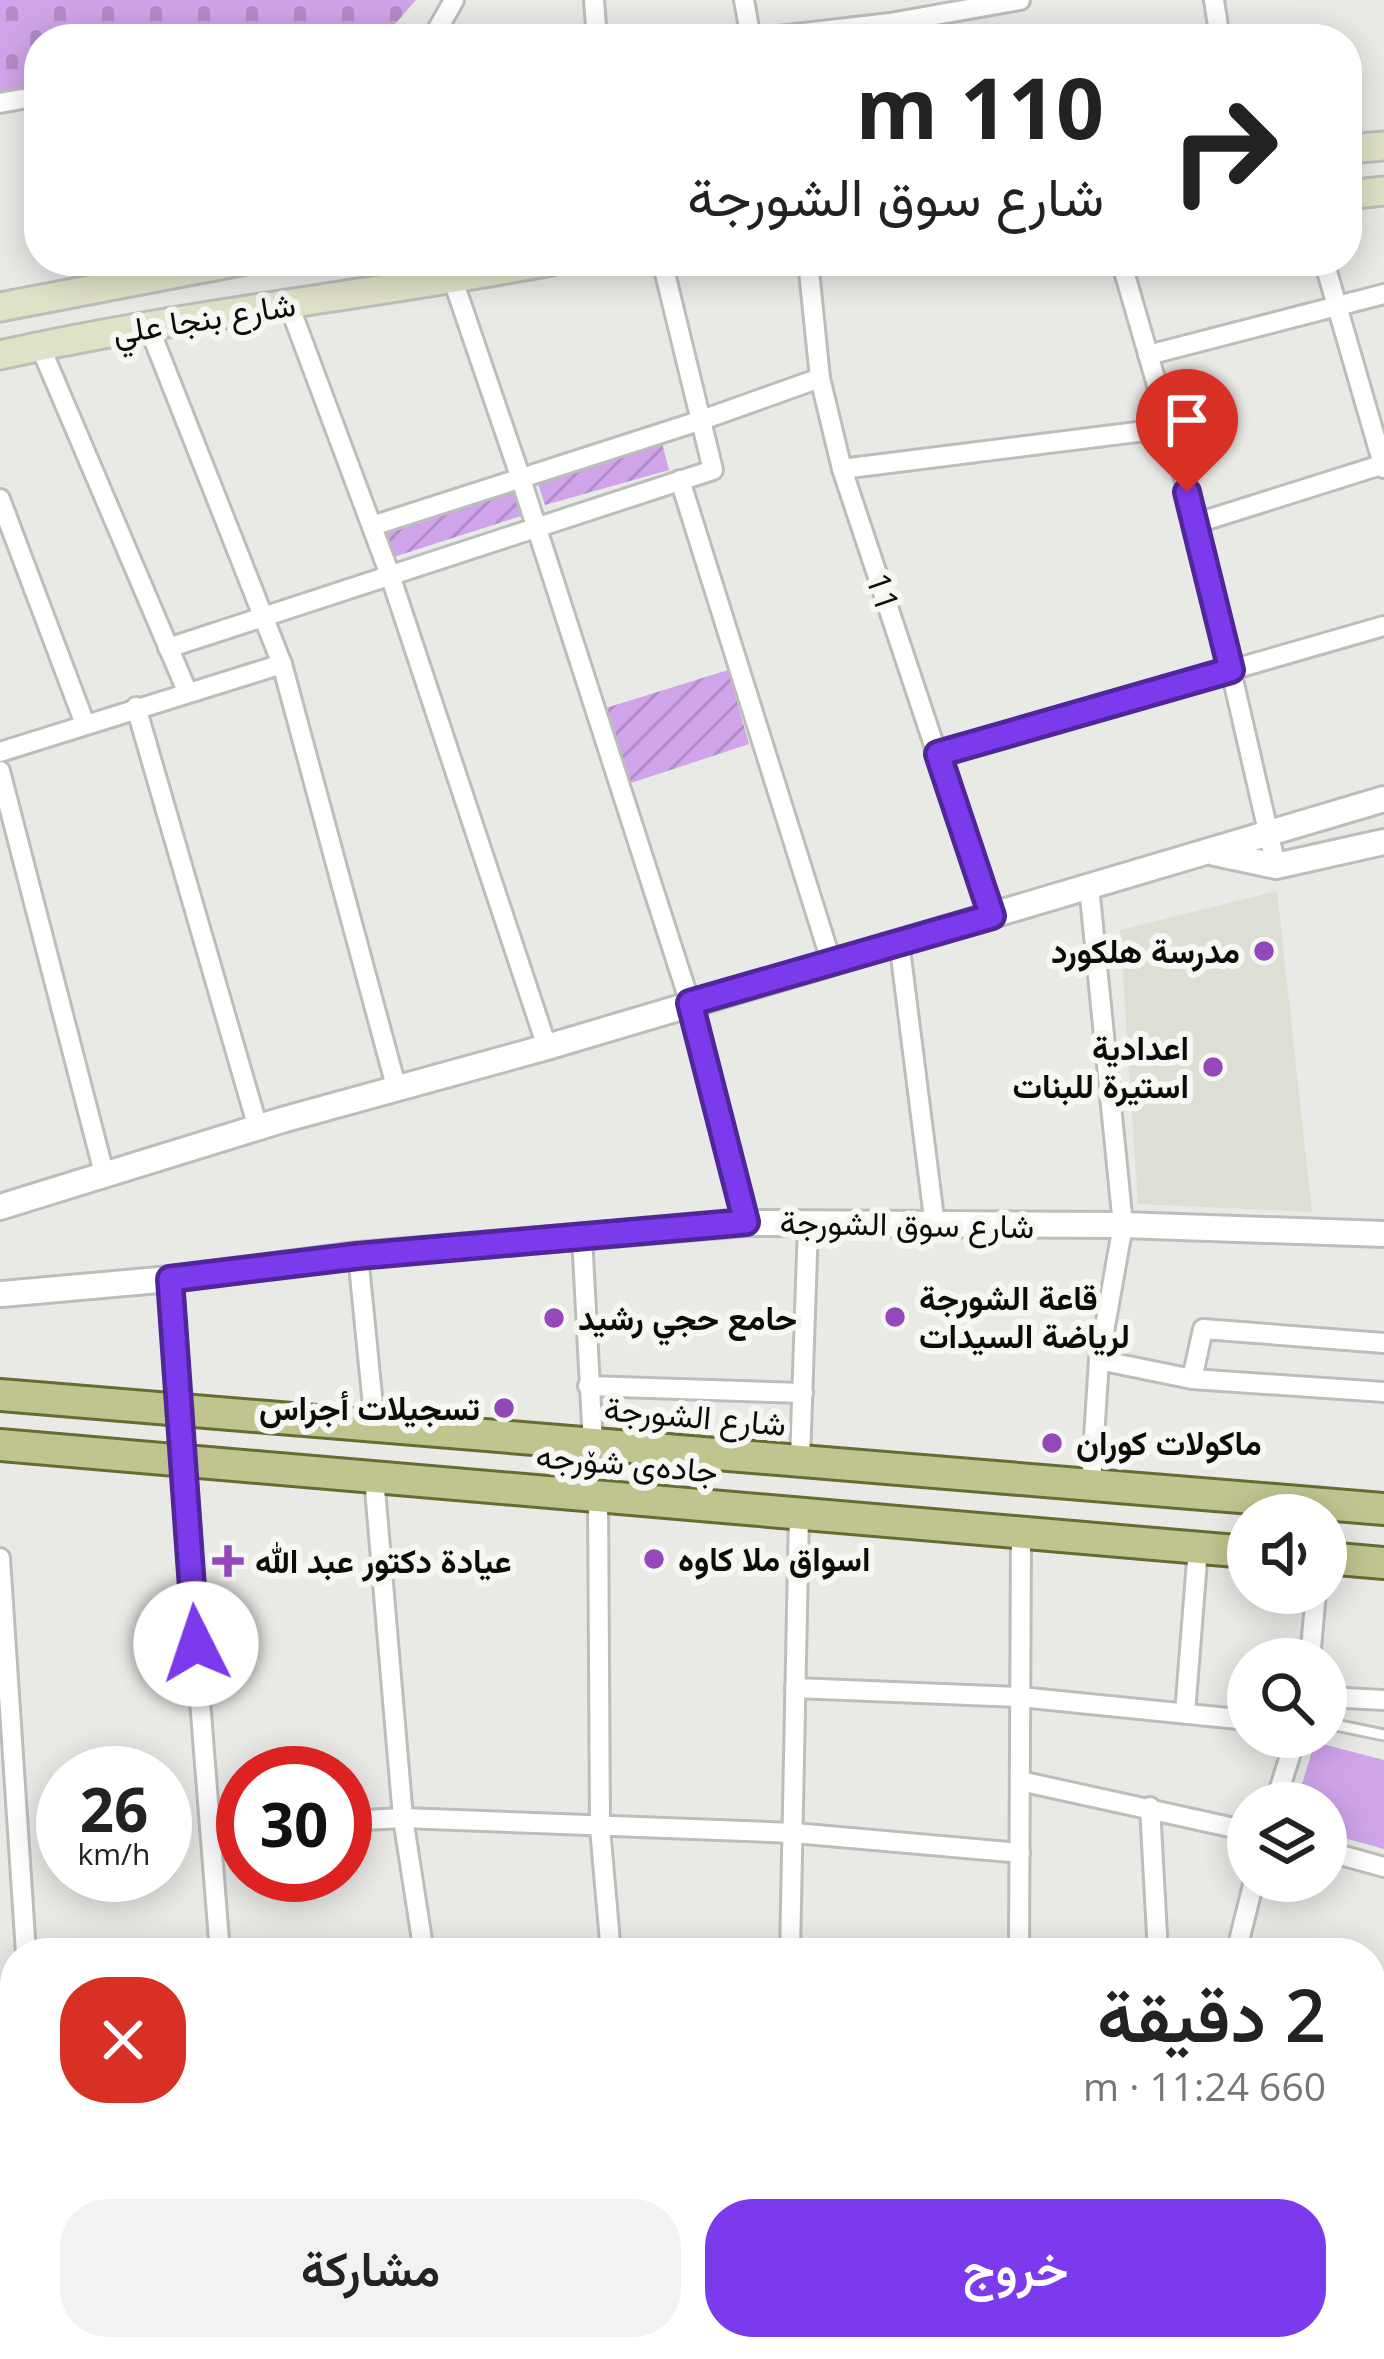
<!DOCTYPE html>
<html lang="ar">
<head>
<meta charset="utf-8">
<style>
  body { margin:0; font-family:"Open Sans",Vazirmatn,sans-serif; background:#f2f2f2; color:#222; direction:rtl; height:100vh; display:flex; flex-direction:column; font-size:45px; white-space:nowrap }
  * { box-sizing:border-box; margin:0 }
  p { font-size:39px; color:#767676 }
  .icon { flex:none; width:66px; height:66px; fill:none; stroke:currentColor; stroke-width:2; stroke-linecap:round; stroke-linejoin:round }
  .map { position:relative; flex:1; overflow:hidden; direction:ltr }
  .drawer { position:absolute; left:0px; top:1938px; width:1386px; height:423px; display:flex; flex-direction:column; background:#fff; border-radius:48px 48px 0 0; box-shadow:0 6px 30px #0003; direction:rtl }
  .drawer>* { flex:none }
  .hud { position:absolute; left:24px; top:24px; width:1338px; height:252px; border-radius:48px; box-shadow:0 6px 30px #0003; direction:rtl; background:#fff; color:#222; overflow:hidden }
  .tools { position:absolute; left:1227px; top:1494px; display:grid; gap:24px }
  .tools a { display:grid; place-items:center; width:120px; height:120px; border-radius:50%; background:#fff; box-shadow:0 6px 30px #0003; font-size:60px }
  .speed { position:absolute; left:36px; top:1746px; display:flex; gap:24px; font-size:60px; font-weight:700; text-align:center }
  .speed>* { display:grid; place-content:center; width:156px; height:156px; border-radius:50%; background:#fff; box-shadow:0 6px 30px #0003; line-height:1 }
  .speed small { font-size:30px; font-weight:400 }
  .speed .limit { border:18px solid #d22; background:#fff; color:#111 }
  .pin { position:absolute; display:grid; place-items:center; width:102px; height:102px; color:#fff; margin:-123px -51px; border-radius:50% 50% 50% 0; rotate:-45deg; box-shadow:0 0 12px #0007 }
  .pin .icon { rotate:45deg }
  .me { position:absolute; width:132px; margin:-66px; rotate:356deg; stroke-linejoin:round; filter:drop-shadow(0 0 9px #0008) }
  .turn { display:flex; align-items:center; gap:42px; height:252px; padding:0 60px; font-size:54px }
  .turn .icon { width:156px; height:156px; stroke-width:2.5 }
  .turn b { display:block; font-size:84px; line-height:102px }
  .round { display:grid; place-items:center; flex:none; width:126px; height:126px; border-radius:48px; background:#f2f2f2 }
  .overview { display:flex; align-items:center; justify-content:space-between; height:204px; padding:0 60px }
  h1 { font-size:72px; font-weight:600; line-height:90px }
  .action { display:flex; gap:24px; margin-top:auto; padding:24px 60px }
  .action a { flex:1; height:138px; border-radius:48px; background:#7c3aed; color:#fff; font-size:48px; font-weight:600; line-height:138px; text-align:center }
  .action a+a { background:#f2f2f2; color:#222 }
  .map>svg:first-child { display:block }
  .built { fill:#dddfd4 }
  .cemetery { fill:url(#cemetery-stones) }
  .garden { fill:url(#garden-furrows) }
  .pitch { fill:#d0a4ea }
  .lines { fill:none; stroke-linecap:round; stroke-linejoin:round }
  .service-casing { stroke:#bdbeba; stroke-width:15 }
  .minor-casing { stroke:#bdbeba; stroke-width:24 }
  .tertiary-casing { stroke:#bdbeba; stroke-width:30 }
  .secondary-casing { stroke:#bdbeba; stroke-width:33 }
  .primary-casing { stroke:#666b31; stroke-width:36 }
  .service { stroke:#fff; stroke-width:9 }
  .minor { stroke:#fff; stroke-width:18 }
  .tertiary { stroke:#fff; stroke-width:24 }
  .secondary { stroke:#e0e2c8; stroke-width:27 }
  .primary { stroke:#c0c590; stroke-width:30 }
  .route-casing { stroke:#51269a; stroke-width:30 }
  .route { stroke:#7c3aed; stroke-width:21 }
  .poi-dot { fill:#9448ba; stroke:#f6f7f3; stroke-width:4.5 }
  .labels { text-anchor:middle; stroke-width:12; stroke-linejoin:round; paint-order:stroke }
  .street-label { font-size:33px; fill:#0c0c0b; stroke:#f6f7f3 }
  .poi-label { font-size:33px; font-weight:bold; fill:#0c0c0b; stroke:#f6f7f3; text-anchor:start }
</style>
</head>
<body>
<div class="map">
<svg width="1384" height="2359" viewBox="0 0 1384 2359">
  <defs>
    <pattern id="cemetery-stones" width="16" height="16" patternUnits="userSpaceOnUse" patternTransform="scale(3)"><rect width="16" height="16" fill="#d0a4ea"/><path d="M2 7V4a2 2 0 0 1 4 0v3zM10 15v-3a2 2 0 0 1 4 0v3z" fill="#b18cc7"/></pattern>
    <pattern id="garden-furrows" width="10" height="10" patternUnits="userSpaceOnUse" patternTransform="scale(3)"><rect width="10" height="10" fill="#d0a4ea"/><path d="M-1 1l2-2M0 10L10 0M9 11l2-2" fill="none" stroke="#b18cc7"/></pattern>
  </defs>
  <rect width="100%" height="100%" fill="#e9eae6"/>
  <path class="built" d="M 1277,891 L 1312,1212 L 1138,1204 L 1120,930 Z"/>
  <path class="cemetery" d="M 0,0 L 416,0 L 382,39 L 39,39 L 39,86 L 0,93 Z"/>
  <g class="garden">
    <path d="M 662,443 L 669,470 L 545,505 L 537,481 Z"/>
    <path d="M 512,489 L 521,516 L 394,557 L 385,533 Z"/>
    <path d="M 728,670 L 749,744 L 628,784 L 606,708 Z"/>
  </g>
  <path class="pitch" d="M 1315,1742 L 1384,1760 L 1384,1849 L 1326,1833 L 1326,1803 L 1296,1803 Z"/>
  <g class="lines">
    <g class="service-casing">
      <path id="service" d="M 1326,1723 L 1384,1735"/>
    </g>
    <g class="minor-casing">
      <g id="minor">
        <path d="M 594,0 L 597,39"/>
        <path d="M 744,0 L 751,39"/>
        <path d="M 1214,0 L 1220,39"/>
        <path d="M 597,37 L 751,39 L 890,23 L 1020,0"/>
        <path d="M 432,39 L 454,0"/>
        <path d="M 0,103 L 22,99"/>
        <path d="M 808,261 L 820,378 L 842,469 L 991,916"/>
        <path d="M 1121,261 L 1197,523 L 1276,866"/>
        <path d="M 1324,261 L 1384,468"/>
        <path d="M 453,280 L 520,476 L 690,1003 L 745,1223"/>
        <path d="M 289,305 L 390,575 L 547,1047"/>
        <path d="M 148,325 L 282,664 L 397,1090"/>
        <path d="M 40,346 L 187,691"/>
        <path d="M 1148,355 L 1384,294"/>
        <path d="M 842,469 L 1169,428"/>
        <path d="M 680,480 L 831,961"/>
        <path d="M 0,499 L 85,724"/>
        <path d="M 1197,523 L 1384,464"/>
        <path d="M 372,526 L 699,421 L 820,378"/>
        <path d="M 168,648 L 713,470 L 662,261"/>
        <path d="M 136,707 L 258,1128"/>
        <path d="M 0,752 L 282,664"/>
        <path d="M 938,754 L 1384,626"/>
        <path d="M 0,771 L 105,1177"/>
        <path d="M 1089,886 L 1123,1225 L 1099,1360 L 1091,1485"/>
        <path d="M 899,941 L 935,1226"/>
        <path d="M 582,1236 L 593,1444"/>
        <path d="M 358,1255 L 375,1426"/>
        <path d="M 170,1279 L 178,1410"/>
        <path d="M 1099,1360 L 1192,1379 L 1384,1392"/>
        <path d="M 1192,1379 L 1203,1329 L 1384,1343"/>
        <path d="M 588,1386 L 803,1393"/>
        <path d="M 181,1461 L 220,1953"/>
        <path d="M 800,1461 L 808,1224"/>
        <path d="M 374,1477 L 403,1818 L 424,1953"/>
        <path d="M 598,1496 L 600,1828 L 611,1953"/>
        <path d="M 0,1558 L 26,1953"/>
        <path d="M 1310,1659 L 1316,1593"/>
        <path d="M 795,1688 L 1020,1697 L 1248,1720"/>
        <path d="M 1326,1697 L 1384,1700"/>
        <path d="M 1185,1713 L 1198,1548"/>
        <path d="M 1020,1781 L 1248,1831"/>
        <path d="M 1275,1803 L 1296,1737"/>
        <path d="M 1150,1807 L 1158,1953"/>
        <path d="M 345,1821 L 403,1818 L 794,1833 L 1020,1853"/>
        <path d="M 210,1828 L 243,1826"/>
        <path d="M 1326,1851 L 1384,1867"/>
        <path d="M 790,1953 L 799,1513"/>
        <path d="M 1019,1953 L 1021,1532"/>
        <path d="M 1236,1953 L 1254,1881"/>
        <path d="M 0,2003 L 15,2005"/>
        <path d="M 0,2053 L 15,2063"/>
        <path d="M 1371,2053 L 1384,2005"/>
        <path d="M 1371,2256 L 1384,2260"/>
        <path d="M 158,2346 L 172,2359"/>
        <path d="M 368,2346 L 383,2359"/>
        <path d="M 0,2353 L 24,2346"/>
        <path d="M 94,2359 L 95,2346"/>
        <path d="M 561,2359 L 563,2346"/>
        <path d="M 718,2359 L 718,2346"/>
        <path d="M 1018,2359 L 1018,2346"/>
        <path d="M 1125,2359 L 1128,2346"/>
        <path d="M 1303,2359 L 1305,2346"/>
      </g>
    </g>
    <g class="tertiary-casing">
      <g id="tertiary">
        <path d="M 1215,853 L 1276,866 L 1384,842"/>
        <path d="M 0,1207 L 282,1120 L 547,1047 L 1384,799"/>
        <path d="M 2,1294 L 170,1279 L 358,1255 L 745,1223 L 1123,1225 L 1384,1234"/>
      </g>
    </g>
    <g class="secondary-casing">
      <g id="secondary">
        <path d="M 1347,149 L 1384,146"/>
        <path d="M 1347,195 L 1384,191"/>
        <path d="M 0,307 L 241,261"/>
        <path d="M 0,355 C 182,314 368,296 551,261"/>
      </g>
    </g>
    <g class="primary-casing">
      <g id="primary">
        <path d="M 0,1395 L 1384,1509"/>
        <path d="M 0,1445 L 1248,1552"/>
        <path d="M 1326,1558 L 1384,1563"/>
      </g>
    </g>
    <use href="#service" class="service"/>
    <use href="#minor" class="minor"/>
    <use href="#tertiary" class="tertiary"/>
    <use href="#secondary" class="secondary"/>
    <use href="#primary" class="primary"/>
  </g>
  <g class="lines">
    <g class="route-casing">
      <path id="route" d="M 196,1644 L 170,1279 L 358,1256 L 746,1222 L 690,1003 L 992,916 L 938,754 L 1231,670 L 1187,492"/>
    </g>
    <use href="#route" class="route"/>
  </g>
  <g class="poi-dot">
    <circle cx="1264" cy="951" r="12"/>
    <circle cx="1213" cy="1067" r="12"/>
    <circle cx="895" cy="1317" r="12"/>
    <circle cx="554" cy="1318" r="12"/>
    <circle cx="504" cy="1408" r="12"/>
    <circle cx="1052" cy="1443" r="12"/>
    <circle cx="654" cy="1559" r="12"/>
    <path d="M222 1543h12v12h12v12h-12v12h-12v-12h-12v-12h12z"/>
  </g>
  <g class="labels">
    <g class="street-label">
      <text transform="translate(204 318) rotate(-9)" y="12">شارع بنجا علي</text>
      <text transform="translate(883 592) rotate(71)" y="12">11</text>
      <text transform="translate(907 1224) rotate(1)" y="12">شارع سوق الشورجة</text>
      <text transform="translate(695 1416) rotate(5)" y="12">شارع الشورجة</text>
      <text transform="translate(627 1463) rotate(5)" y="12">جادەی شۆرجە</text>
    </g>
    <g class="poi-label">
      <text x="1240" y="963" text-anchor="end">مدرسة هلكورد</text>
      <text x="1189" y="1060" text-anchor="end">اعدادية<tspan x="1189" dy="38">استيرة للبنات</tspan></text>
      <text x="919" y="1310">قاعة الشورجة<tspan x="919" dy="38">لرياضة السيدات</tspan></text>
      <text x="578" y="1330">حامع حجي رشيد</text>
      <text x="480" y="1420" text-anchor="end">تسجيلات أجراس</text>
      <text x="1076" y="1455">ماكولات كوران</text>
      <text x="678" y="1571">اسواق ملا كاوه</text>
      <text x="255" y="1573">عيادة دكتور عبد الله</text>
    </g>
  </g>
</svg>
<div class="tools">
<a><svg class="icon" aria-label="sound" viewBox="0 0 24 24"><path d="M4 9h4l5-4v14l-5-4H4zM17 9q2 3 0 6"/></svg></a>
<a><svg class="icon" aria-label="search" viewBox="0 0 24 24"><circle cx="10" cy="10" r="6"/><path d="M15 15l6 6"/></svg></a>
<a><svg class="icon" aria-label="layers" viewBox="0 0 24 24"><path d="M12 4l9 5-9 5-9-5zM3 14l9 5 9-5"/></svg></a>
</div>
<div class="speed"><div>26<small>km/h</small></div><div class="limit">30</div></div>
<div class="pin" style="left:1187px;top:492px;background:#d93025"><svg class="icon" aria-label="arrive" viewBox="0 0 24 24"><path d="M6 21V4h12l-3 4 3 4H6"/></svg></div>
<svg class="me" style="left:196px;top:1644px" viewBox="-20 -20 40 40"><circle r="19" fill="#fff"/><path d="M0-13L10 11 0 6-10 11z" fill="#7c3aed"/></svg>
<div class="hud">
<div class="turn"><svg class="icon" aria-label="right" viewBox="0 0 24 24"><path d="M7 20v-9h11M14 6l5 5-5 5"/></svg><div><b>110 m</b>شارع سوق الشورجة</div></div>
</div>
<section class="drawer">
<div class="overview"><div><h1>2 دقيقة</h1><p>660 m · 11:24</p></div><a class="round" style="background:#d93025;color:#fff"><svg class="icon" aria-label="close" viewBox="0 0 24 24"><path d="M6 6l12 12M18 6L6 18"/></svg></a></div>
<div class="action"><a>خروج</a><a>مشاركة</a></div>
</section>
</div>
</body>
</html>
